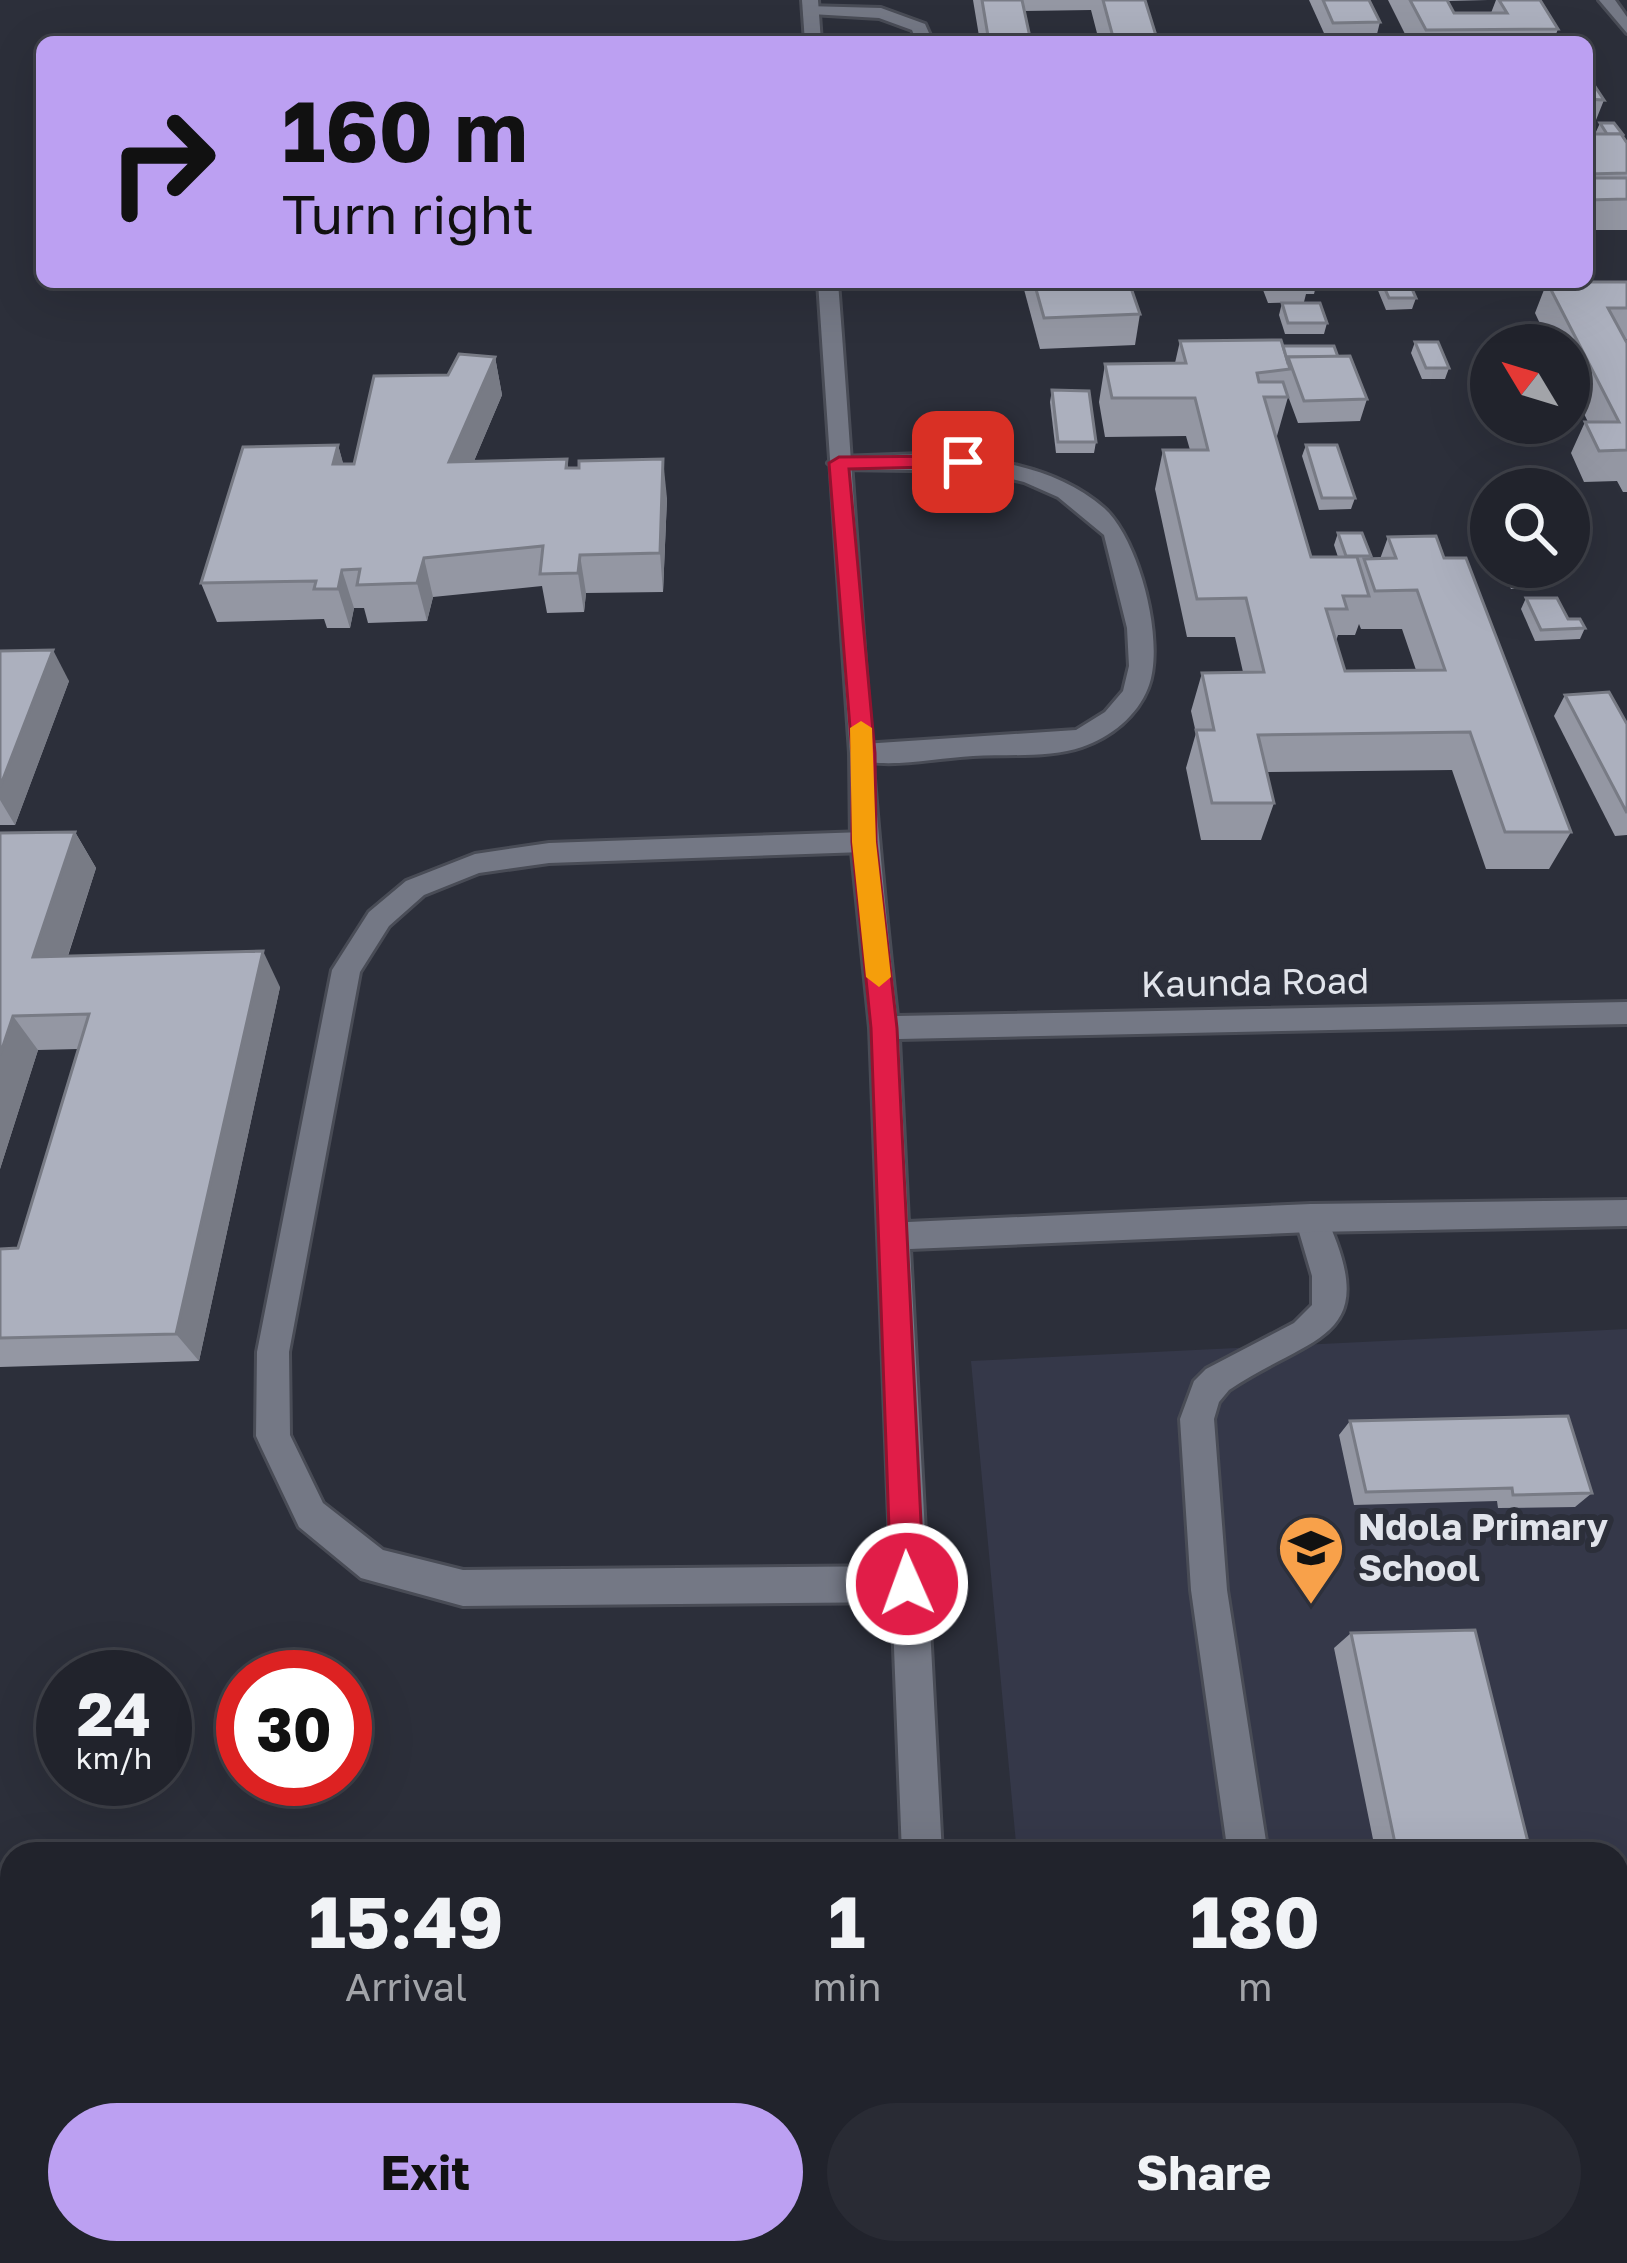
<!DOCTYPE html>
<html lang="en">
<head>
<meta charset="utf-8">
<style>
  body { margin:0; font-family:"Golos Text",sans-serif; background:#292b34; color:#f1f3f6; height:100vh; display:flex; flex-direction:column; font-size:45px; white-space:nowrap }
  * { box-sizing:border-box; margin:0 }
  p { font-size:39px; color:#a2a4a9 }
  .icon { flex:none; width:66px; height:66px; fill:none; stroke:currentColor; stroke-width:2; stroke-linecap:round; stroke-linejoin:round }
  .map { position:relative; flex:1; overflow:hidden }
  .sheet { position:absolute; left:0px; top:1842px; width:1629px; height:423px; display:flex; flex-direction:column; background:#21232c; border-radius:36px 36px 0 0; box-shadow:0 12px 48px #0002,0 0 0 3px #3e4048 }
  .sheet>* { flex:none }
  .banner { position:absolute; left:36px; top:36px; width:1557px; height:252px; border-radius:18px; box-shadow:0 12px 48px #0002,0 0 0 3px #3e4048; background:#bca0f2; color:#111; overflow:hidden }
  .needle { width:78px; rotate:308deg }
  .buttons { position:absolute; left:1470px; top:324px; display:grid; gap:24px }
  .buttons a { display:grid; place-items:center; width:120px; height:120px; border-radius:50%; background:#21232c; box-shadow:0 12px 48px #0002,0 0 0 3px #3e4048; font-size:60px }
  .speed { position:absolute; left:36px; top:1650px; display:flex; gap:24px; font-size:60px; font-weight:700; text-align:center }
  .speed>* { display:grid; place-content:center; width:156px; height:156px; border-radius:50%; background:#21232c; box-shadow:0 12px 48px #0002,0 0 0 3px #3e4048; line-height:1 }
  .speed small { font-size:30px; font-weight:400 }
  .speed .limit { border:18px solid #d22; background:#fff; color:#111 }
  .pin { position:absolute; display:grid; place-items:center; width:102px; height:102px; color:#fff; margin:-51px; border-radius:24px; box-shadow:0 6px 18px #0006 }
  .me { position:absolute; width:132px; margin:-66px; rotate:358deg; stroke-linejoin:round; filter:drop-shadow(0 0 9px #0008) }
  .turn { display:flex; align-items:center; gap:42px; height:252px; padding:0 48px; font-size:54px }
  .turn .icon { width:156px; height:156px; stroke-width:2.5 }
  .turn b { display:block; font-size:84px; line-height:102px }
  .eta { display:flex; justify-content:space-evenly; align-items:center; height:204px; text-align:center }
  .eta b { font-size:72px; font-weight:700; line-height:84px }
  .primary-button { display:flex; gap:24px; margin-top:auto; padding:24px 48px }
  .primary-button a { flex:1; height:138px; border-radius:72px; background:#bca0f2; color:#111; font-size:48px; font-weight:700; line-height:138px; text-align:center }
  .primary-button a+a { background:#292b34; color:#f1f3f6 }
  .map>svg:first-child { display:block }
  .built { fill:#353849 }
  .lines { fill:none; stroke-linecap:round; stroke-linejoin:round }
  .lane-casing { stroke:#494c56; stroke-width:6 }
  .street-casing { stroke:#494c56; stroke-width:6 }
  .lane { fill:#747885; fill-rule:evenodd }
  .street { fill:#747885; fill-rule:evenodd }
  .wall { fill:#9497a3; fill-rule:evenodd }
  .shaded-wall { fill:#787b85 }
  .building { fill:#acb0be; stroke:#787b85; stroke-width:3 }
  .route { fill:#e11d48; stroke:#92132f; stroke-width:3 }
  .slow { fill:#f59e0b }
  .labels { text-anchor:middle; stroke-width:12; stroke-linejoin:round; paint-order:stroke }
  .street-label { font-size:36px; fill:#e1e4eb; stroke:#2c2f3a }
  .poi-label { font-size:36px; font-weight:bold; fill:#e1e4eb; stroke:#2c2f3a; text-anchor:start }
</style>
</head>
<body>
<div class="map">
<svg width="1627" height="2263" viewBox="0 0 1627 2263">
  <rect width="100%" height="100%" fill="#2c2f3a"/>
  <path class="built" d="M 1627,1329 L 1627,2263 L 1055,2263 L 1054,2253 L 1617,2253 L 1617,1854 L 1017,1854 L 971,1361 Z"/>
  <g class="lines">
    <g class="lane-casing">
      <g id="lane">
        <path d="M 806,6 L 881,8 L 925,24 L 933,42 L 917,42 L 912,30 L 879,18 L 811,14 L 803,9 Z"/>
        <path d="M 922,454 C 985,457 1055,465 1104,508 C 1139,539 1166,643 1148,688 C 1137,716 1111,737 1082,747 C 1051,758 1006,754 973,756 C 937,758 888,769 854,759 L 850,753 L 863,744 L 1076,730 L 1105,712 L 1123,691 L 1129,666 L 1127,628 L 1104,535 L 1058,497 L 1024,482 L 978,471 L 839,469 L 828,463 L 839,457 Z"/>
        <path d="M 864,832 L 877,842 L 864,852 L 549,863 L 479,873 L 424,895 L 389,926 L 360,972 L 289,1352 L 290,1435 L 323,1503 L 383,1550 L 463,1570 L 907,1566 L 920,1571 L 925,1584 L 920,1597 L 907,1602 L 463,1606 L 361,1578 L 299,1527 L 261,1447 L 256,1436 L 257,1352 L 332,970 L 369,912 L 406,881 L 475,854 L 549,843 Z"/>
        <path d="M 1311,1204 L 1322,1208 C 1386,1342 1315,1332 1229,1390 L 1219,1402 L 1214,1419 L 1227,1590 L 1268,1854 L 1228,1854 L 1191,1590 L 1180,1419 L 1194,1381 L 1206,1369 L 1294,1323 L 1312,1305 L 1312,1276 L 1295,1218 L 1300,1208 Z"/>
        <path d="M 12,2195 L 12,2239 L 0,2240 L 0,2196 Z"/>
        <path d="M 1275,2253 L 1319,2253 L 1320,2263 L 1276,2263 Z"/>
      </g>
    </g>
    <g class="street-casing">
      <g id="street">
        <path d="M 802,0 L 818,0 L 821,42 L 805,42 Z"/>
        <path d="M 1599,0 L 1615,0 L 1627,17 L 1627,33 Z"/>
        <path d="M 818,282 L 838,282 C 857,527 869,773 897,1016 L 1627,1002 L 1627,1024 L 899,1039 L 908,1222 L 1311,1204 L 1627,1200 L 1627,1226 L 1311,1232 L 910,1249 L 942,1854 L 902,1854 L 870,1028 L 851,842 L 850,753 Z"/>
        <path d="M 925,2253 L 969,2253 L 970,2263 L 926,2263 Z"/>
      </g>
    </g>
    <use href="#lane" class="lane"/>
    <use href="#street" class="street"/>
  </g>
  <g class="wall">
    <path d="M 973,0 L 1145,0 L 1158,42 L 1048,42 L 1048,36 L 1098,37 L 1091,10 L 1024,11 L 1031,42 L 980,42 Z"/>
    <path d="M 1309,0 L 1369,0 L 1380,22 L 1375,42 L 1328,42 Z"/>
    <path d="M 1388,0 L 1488,0 L 1448,1 L 1454,13 L 1491,13 L 1496,0 L 1540,0 L 1558,29 L 1553,42 L 1409,42 Z"/>
    <path d="M 1587,79 L 1604,100 L 1592,130 L 1587,129 Z"/>
    <path d="M 1600,123 L 1623,137 L 1627,143 L 1627,230 L 1587,230 L 1587,134 L 1595,134 Z"/>
    <path d="M 1022,282 L 1107,282 L 1140,314 L 1135,345 L 1040,349 Z"/>
    <path d="M 1260,282 L 1317,282 L 1314,294 L 1306,294 L 1304,302 L 1268,303 Z"/>
    <path d="M 1378,282 L 1409,282 L 1416,298 L 1412,309 L 1386,310 L 1377,288 Z"/>
    <path d="M 1547,282 L 1627,282 L 1627,339 L 1625,339 L 1627,343 L 1627,492 L 1623,492 L 1617,481 L 1584,482 L 1571,453 L 1585,422 L 1588,422 L 1569,383 L 1569,345 L 1550,345 L 1535,313 Z"/>
    <path d="M 1282,303 L 1327,323 L 1324,334 L 1285,334 L 1279,315 Z"/>
    <path d="M 1180,341 L 1283,346 L 1338,357 L 1367,399 L 1360,421 L 1298,423 L 1285,388 L 1288,397 L 1277,436 L 1275,436 L 1311,557 L 1338,557 L 1334,545 L 1338,533 L 1371,556 L 1370,559 L 1380,559 L 1388,537 L 1444,558 L 1571,832 L 1549,869 L 1486,869 L 1452,770 L 1267,772 L 1274,803 L 1261,840 L 1201,840 L 1186,768 L 1196,733 L 1191,711 L 1202,673 L 1243,672 L 1235,637 L 1187,637 L 1155,489 L 1163,450 L 1190,450 L 1186,436 L 1105,437 L 1099,402 L 1105,364 L 1175,363 ZM 1359,624 L 1361,629 L 1402,629 L 1416,670 L 1345,671 L 1336,641 L 1338,635 L 1355,635 Z"/>
    <path d="M 1415,342 L 1449,368 L 1445,379 L 1422,379 L 1411,353 Z"/>
    <path d="M 495,357 L 502,395 L 474,461 L 567,459 L 568,468 L 667,498 L 663,592 L 586,593 L 584,612 L 547,613 L 542,586 L 433,597 L 427,621 L 368,623 L 364,608 L 354,608 L 350,628 L 327,628 L 324,619 L 217,622 L 201,583 L 338,445 L 343,464 L 354,464 L 448,375 Z"/>
    <path d="M 1052,390 L 1096,442 L 1094,453 L 1056,453 L 1050,402 Z"/>
    <path d="M 1306,445 L 1355,498 L 1351,509 L 1319,510 L 1302,456 Z"/>
    <path d="M 1501,567 L 1542,567 L 1546,577 L 1541,588 L 1511,589 Z"/>
    <path d="M 1526,598 L 1585,628 L 1580,639 L 1535,641 L 1521,609 Z"/>
    <path d="M 0,651 L 69,681 L 15,825 L 0,825 Z"/>
    <path d="M 1565,695 L 1627,724 L 1627,835 L 1615,836 L 1554,716 Z"/>
    <path d="M 75,832 L 96,868 L 68,956 L 280,987 L 199,1361 L 0,1367 L 0,1249 L 18,1248 L 78,1049 L 38,1050 L 0,1169 L 0,833 Z"/>
    <path d="M 1350,1421 L 1592,1493 L 1575,1507 L 1498,1508 L 1497,1501 L 1354,1505 L 1339,1435 Z"/>
    <path d="M 1351,1633 L 1531,1854 L 1324,1854 L 1333,1849 L 1375,1849 L 1334,1648 Z"/>
  </g>
  <g class="shaded-wall">
    <path d="M 495,357 L 502,395 L 457,501 L 449,462 Z"/>
    <path d="M 338,445 L 349,484 L 333,464 Z"/>
    <path d="M 663,459 L 667,498 L 663,592 L 660,553 Z"/>
    <path d="M 580,555 L 586,593 L 584,612 L 578,573 Z"/>
    <path d="M 424,558 L 433,597 L 427,621 L 417,583 Z"/>
    <path d="M 342,570 L 354,608 L 350,628 L 338,589 Z"/>
    <path d="M 53,650 L 69,681 L 15,825 L 0,800 L 0,787 Z"/>
    <path d="M 75,832 L 96,868 L 56,992 L 33,957 Z"/>
    <path d="M 263,951 L 280,987 L 199,1361 L 176,1334 Z"/>
    <path d="M 13,1016 L 38,1050 L 0,1169 L 0,1055 Z"/>
  </g>
  <g class="building">
    <path d="M 982,0 L 1022,0 L 1031,42 L 989,42 Z"/>
    <path d="M 1103,0 L 1145,0 L 1158,42 L 1050,42 L 1048,36 L 1113,37 Z"/>
    <path d="M 1323,0 L 1369,0 L 1380,22 L 1333,23 Z"/>
    <path d="M 1410,0 L 1447,0 L 1454,13 L 1507,13 L 1499,0 L 1540,0 L 1558,29 L 1426,30 Z"/>
    <path d="M 1587,79 L 1590,79 L 1604,100 L 1587,99 Z"/>
    <path d="M 1600,123 L 1614,123 L 1624,136 L 1621,134 L 1607,134 Z"/>
    <path d="M 1587,134 L 1621,134 L 1627,143 L 1627,173 L 1587,174 Z"/>
    <path d="M 1587,178 L 1627,178 L 1627,199 L 1587,200 Z"/>
    <path d="M 1034,282 L 1129,282 L 1140,314 L 1044,318 Z"/>
    <path d="M 1382,282 L 1409,282 L 1416,298 L 1389,298 Z"/>
    <path d="M 1547,282 L 1627,282 L 1627,308 L 1608,308 L 1627,343 L 1627,450 L 1599,451 L 1585,422 L 1619,422 Z"/>
    <path d="M 1282,303 L 1320,303 L 1327,323 L 1288,323 Z"/>
    <path d="M 1281,340 L 1290,369 L 1257,373 L 1259,382 L 1283,382 L 1288,397 L 1264,397 L 1311,557 L 1357,557 L 1369,596 L 1343,596 L 1347,609 L 1326,609 L 1345,671 L 1445,670 L 1417,590 L 1375,591 L 1364,559 L 1396,558 L 1388,537 L 1436,536 L 1444,558 L 1466,558 L 1571,832 L 1505,832 L 1470,732 L 1258,735 L 1274,803 L 1212,803 L 1196,730 L 1214,730 L 1202,673 L 1264,672 L 1246,598 L 1197,599 L 1163,450 L 1208,450 L 1195,398 L 1112,398 L 1105,364 L 1186,363 L 1180,341 Z"/>
    <path d="M 1415,342 L 1438,342 L 1449,368 L 1426,368 Z"/>
    <path d="M 1283,346 L 1334,346 L 1338,357 L 1288,357 L 1287,360 Z"/>
    <path d="M 459,354 L 495,357 L 449,462 L 567,459 L 566,468 L 579,468 L 579,461 L 663,459 L 660,553 L 580,555 L 578,573 L 540,574 L 543,546 L 424,558 L 417,583 L 357,585 L 360,569 L 342,570 L 338,589 L 314,589 L 316,581 L 201,583 L 243,447 L 338,445 L 333,464 L 354,464 L 374,376 L 448,375 Z"/>
    <path d="M 1350,356 L 1367,399 L 1304,401 L 1288,357 Z"/>
    <path d="M 1052,390 L 1089,391 L 1096,442 L 1058,442 Z"/>
    <path d="M 1306,445 L 1337,445 L 1355,498 L 1322,498 Z"/>
    <path d="M 1338,533 L 1362,533 L 1371,556 L 1346,556 Z"/>
    <path d="M 1511,567 L 1542,567 L 1546,577 L 1516,578 Z"/>
    <path d="M 1526,598 L 1557,598 L 1568,619 L 1580,619 L 1585,628 L 1541,630 Z"/>
    <path d="M 53,650 L 0,787 L 0,651 Z"/>
    <path d="M 1609,692 L 1627,724 L 1627,813 L 1565,695 Z"/>
    <path d="M 75,832 L 33,957 L 263,951 L 176,1334 L 0,1338 L 0,1249 L 18,1248 L 89,1014 L 13,1016 L 0,1055 L 0,833 Z"/>
    <path d="M 1568,1416 L 1592,1493 L 1513,1495 L 1512,1488 L 1366,1492 L 1350,1421 Z"/>
    <path d="M 1475,1630 L 1531,1854 L 1334,1854 L 1333,1849 L 1396,1848 L 1351,1633 Z"/>
    <path d="M 1617,2197 L 1627,2237 L 1627,2249 L 1617,2249 Z"/>
  </g>
  <path class="route" d="M 963,456 L 970,458 L 970,466 L 849,469 L 875,753 L 876,842 L 897,1028 L 924,1584 L 919,1596 L 907,1601 L 896,1596 L 891,1584 L 871,1028 L 852,842 L 852,753 L 829,463 L 839,457 Z"/>
  <path class="slow" d="M 861,721 L 872,728 L 876,842 L 891,977 L 879,987 L 866,977 L 852,842 L 850,728 Z"/>
  <defs>
    <g id="school-pin" transform="scale(3.45)"><path d="M0 17L-7.5 6A9.5 9.5 0 1 1 7.5 6Z" fill="#f8a14a" stroke="#2c2f3a"/><path d="M0-5L7-2L0 1L-7-2ZM-4 1L0 2.5L4 1V4Q0 6-4 4Z" fill="#111"/></g>
  </defs>
  <g fill-rule="evenodd">
    <use href="#school-pin" x="1311" y="1548"/>
  </g>
  <g class="labels">
    <g class="street-label">
      <text transform="translate(1255 982) rotate(-1)" y="13">Kaunda Road</text>
    </g>
    <g class="poi-label">
      <text x="1358" y="1540">Ndola Primary<tspan x="1358" dy="41">School</tspan></text>
    </g>
  </g>
</svg>
<div class="buttons">
<a><svg class="needle" viewBox="-14 -14 28 28"><path d="M0-13l5 13h-10z" fill="#e53935"/><path d="M0 13l5-13h-10z" fill="#a2a4a9"/></svg></a>
<a><svg class="icon" aria-label="search" viewBox="0 0 24 24"><circle cx="10" cy="10" r="6"/><path d="M15 15l6 6"/></svg></a>
</div>
<div class="speed"><div>24<small>km/h</small></div><div class="limit">30</div></div>
<div class="pin" style="left:963px;top:462px;background:#d93025"><svg class="icon" aria-label="arrive" viewBox="0 0 24 24"><path d="M6 21V4h12l-3 4 3 4H6"/></svg></div>
<svg class="me" style="left:907px;top:1584px" viewBox="-20 -20 40 40"><circle r="17" fill="#e11d48" stroke="#fff" stroke-width="3"/><path d="M0-11L8 9 0 5-8 9z" fill="#fff"/></svg>
<div class="banner">
<div class="turn"><svg class="icon" aria-label="right" viewBox="0 0 24 24"><path d="M7 20v-9h11M14 6l5 5-5 5"/></svg><div><b>160 m</b>Turn right</div></div>
</div>
<section class="sheet">
<div class="eta">
<div><b>15:49</b><p>Arrival</p></div>
<div><b>1</b><p>min</p></div>
<div><b>180</b><p>m</p></div>
</div>
<div class="primary-button"><a>Exit</a><a>Share</a></div>
</section>
</div>
</body>
</html>
